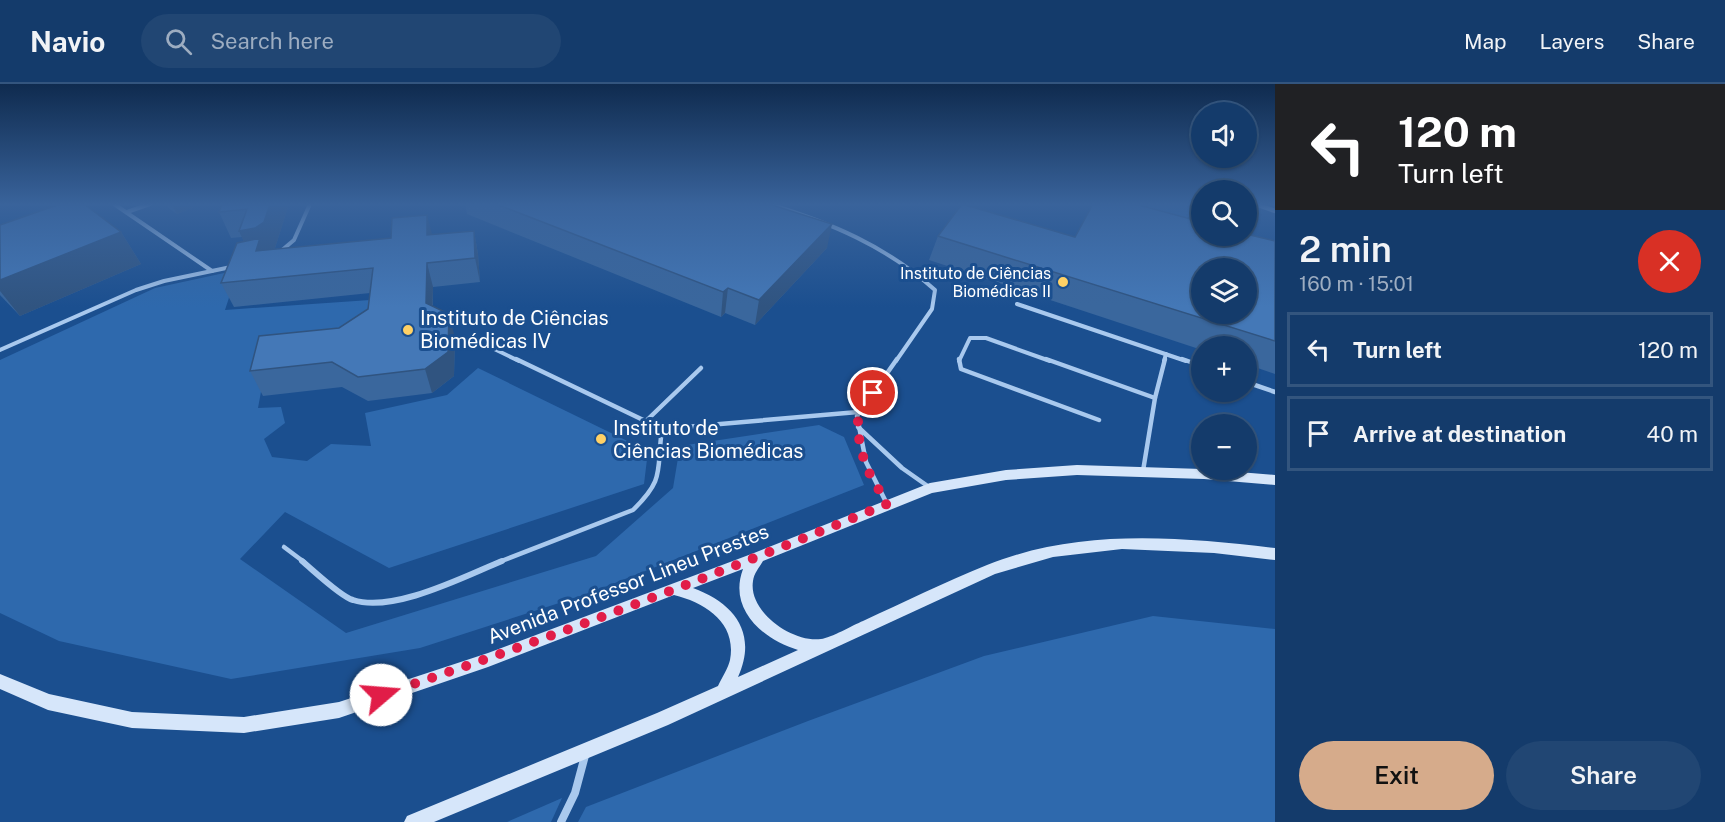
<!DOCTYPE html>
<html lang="en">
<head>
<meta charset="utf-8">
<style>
  body { margin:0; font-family:"Public Sans",sans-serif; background:#214673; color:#f1f3f6; height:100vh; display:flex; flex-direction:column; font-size:22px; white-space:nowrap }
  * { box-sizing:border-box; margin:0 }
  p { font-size:20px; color:#9dadc1 }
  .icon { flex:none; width:33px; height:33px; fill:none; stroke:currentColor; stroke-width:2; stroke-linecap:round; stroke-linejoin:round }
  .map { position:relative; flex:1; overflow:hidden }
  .side { display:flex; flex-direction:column; background:#143b6b; width:450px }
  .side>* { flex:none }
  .top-card { background:#202124; color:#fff; overflow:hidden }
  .controls { position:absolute; left:1191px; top:18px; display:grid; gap:12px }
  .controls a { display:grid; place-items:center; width:66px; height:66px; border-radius:50%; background:#143b6b; box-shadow:0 2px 4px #0004,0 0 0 2px #33557e; font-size:30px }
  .pin { position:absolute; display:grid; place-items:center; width:51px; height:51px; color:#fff; margin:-26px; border:3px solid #fff; border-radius:50%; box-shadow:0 2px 6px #0007 }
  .me { position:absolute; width:66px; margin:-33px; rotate:72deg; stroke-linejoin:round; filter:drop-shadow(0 0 4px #0008) }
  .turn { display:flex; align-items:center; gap:21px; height:126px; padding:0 24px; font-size:27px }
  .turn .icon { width:78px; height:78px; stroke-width:2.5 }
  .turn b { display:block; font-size:42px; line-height:51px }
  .round { display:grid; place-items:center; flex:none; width:63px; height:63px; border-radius:32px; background:#214673 }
  .headline { display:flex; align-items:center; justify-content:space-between; height:102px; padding:0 24px }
  h1 { font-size:36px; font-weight:600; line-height:45px }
  .action { display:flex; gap:12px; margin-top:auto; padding:12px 24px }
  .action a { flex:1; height:69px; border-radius:36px; background:#d6ab8b; color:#111; font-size:24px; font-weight:600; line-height:69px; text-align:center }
  .action a+a { background:#214673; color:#f1f3f6 }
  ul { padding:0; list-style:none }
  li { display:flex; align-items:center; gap:18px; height:75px; margin:0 12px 9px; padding:0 12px; border:3px solid #33557e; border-radius:0px }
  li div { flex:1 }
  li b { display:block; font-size:22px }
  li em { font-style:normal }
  header { display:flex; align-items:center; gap:36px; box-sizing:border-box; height:84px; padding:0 30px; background:#143b6b; border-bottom:2px solid #33557e }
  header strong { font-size:28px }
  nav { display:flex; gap:33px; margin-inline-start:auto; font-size:21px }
  .search { width:420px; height:54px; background:#214673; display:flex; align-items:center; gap:15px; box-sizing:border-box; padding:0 21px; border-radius:33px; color:#9dadc1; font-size:22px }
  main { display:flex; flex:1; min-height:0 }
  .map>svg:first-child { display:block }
  .green { fill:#2e69ad }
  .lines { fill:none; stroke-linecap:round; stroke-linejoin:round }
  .lane-far2 { stroke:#a9c9ee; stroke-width:4 }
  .lane-far1 { stroke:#a9c9ee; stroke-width:4.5 }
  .lane { stroke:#a9c9ee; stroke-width:6 }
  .street-far1 { stroke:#a9c9ee; stroke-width:4.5 }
  .street { stroke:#a9c9ee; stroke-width:8 }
  .secondary { fill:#d6e6fa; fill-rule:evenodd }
  .wall { fill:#3a679d }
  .shaded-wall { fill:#305480 }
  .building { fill:#4478b7; stroke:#305480; stroke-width:1.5; fill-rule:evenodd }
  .route { stroke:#e11d48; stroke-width:10; stroke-dasharray:0 18 }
  .poi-dot { fill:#ffd166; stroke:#1b4f8f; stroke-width:2 }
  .labels { text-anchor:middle; stroke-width:6; stroke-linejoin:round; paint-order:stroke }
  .far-poi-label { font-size:16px; fill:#fff; stroke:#1b4f8f; text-anchor:end }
  .poi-label { font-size:20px; fill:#fff; stroke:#1b4f8f; text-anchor:start }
  .street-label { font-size:20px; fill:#fff; stroke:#1b4f8f }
</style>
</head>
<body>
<header>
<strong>Navio</strong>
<div class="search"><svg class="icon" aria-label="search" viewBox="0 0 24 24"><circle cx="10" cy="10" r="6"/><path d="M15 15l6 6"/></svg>Search here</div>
<nav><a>Map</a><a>Layers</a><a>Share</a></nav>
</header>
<main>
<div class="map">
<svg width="1275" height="738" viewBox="0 0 1275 738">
  <rect width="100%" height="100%" fill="#1b4f8f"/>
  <g class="green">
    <path d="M 1113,120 L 1200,120 L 1184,138 Z"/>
    <path d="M 238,186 L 225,226 L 370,216 L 368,247 L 267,275 L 258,324 L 281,323 L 285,339 L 264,355 L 272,373 L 307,377 L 331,360 L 371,362 L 365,329 L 447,311 L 478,284 L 648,367 L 644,400 L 389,484 L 285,428 L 240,475 L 346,549 L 596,472 L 673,404 L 680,362 L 819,341 L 844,353 L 864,401 L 587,510 L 420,564 L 231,595 L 59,557 L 0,529 L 0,276 L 155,204 Z"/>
    <path d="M 1153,532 L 1275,545 L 1275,738 L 578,738 L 586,723 L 808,637 L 984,572 Z"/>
    <path d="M 562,714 L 551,738 L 507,738 Z"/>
  </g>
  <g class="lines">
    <g class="lane-far2">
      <path d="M 114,120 L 212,187"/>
      <path d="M 769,120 C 831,139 886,162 935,206 L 932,225 L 896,277"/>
      <path d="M 127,128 L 150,120"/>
      <path d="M 281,167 L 294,156 L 310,120"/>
      <path d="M 1017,220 L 1186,277"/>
      <path d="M 486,261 L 519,277"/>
      <path d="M 0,266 L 136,206 L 164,197 L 231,183"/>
      <path d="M 959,277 L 970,254 L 986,254 L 1050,277"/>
      <path d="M 1164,277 L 1166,270"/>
    </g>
    <g class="lane-far1">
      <path d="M 516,275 L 662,345 L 858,328"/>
      <path d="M 959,275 L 961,285 L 1099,336"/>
      <path d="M 1046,275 L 1155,314"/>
      <path d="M 1182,275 L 1202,282"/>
      <path d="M 1246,298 L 1275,308"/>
      <path d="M 646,337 L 701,284"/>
      <path d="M 858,343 L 902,384 L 929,403"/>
      <path d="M 1143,387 L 1155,314 L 1165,275"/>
      <path d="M 887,420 L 866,378 L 857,332 L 897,275"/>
      <path d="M 284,463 L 304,478"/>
      <path d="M 499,478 L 633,426 C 666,394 656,387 662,345"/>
    </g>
    <path class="lane" d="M 302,477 C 313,486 341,513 353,516 C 394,529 463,493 502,477"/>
    <path class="street-far1" d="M 1255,120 L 1275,127"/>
    <path class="street" d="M 561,738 L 575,709 L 586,668"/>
    <path class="secondary" d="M 1077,381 L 1202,385 L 1275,391 L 1275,401 L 1204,395 L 1077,391 L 1006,396 L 932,409 L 763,477 C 759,484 754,489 753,497 C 748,528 793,559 821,555 C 831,554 853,541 863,537 C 904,518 945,498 987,481 C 1079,444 1179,453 1275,464 L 1275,476 L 1214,469 L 1122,465 L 1053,473 L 995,490 L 668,641 L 434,738 L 404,738 L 407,732 L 657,629 L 718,602 C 722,593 728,585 730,576 C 737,539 706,519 674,511 L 488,583 L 339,634 L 244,649 L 132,644 L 48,626 L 0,605 L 0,590 L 49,610 L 132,628 L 244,633 L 339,618 L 488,569 L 754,469 L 930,399 L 1006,386 ZM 743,485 C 728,525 762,555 798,566 L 738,593 C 758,549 734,519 693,504 Z"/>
  </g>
  <g class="wall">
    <path d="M 163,120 L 202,120 L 177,130 Z"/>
    <path d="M 216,120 L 289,120 L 275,164 L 274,165 L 474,147 L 478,170 L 480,198 L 433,203 L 433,222 L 455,254 L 454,292 L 432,309 L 368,317 L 342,303 L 263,312 L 250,287 L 339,244 L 368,225 L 370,209 L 234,223 L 221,199 L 244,158 L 242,153 L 231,154 L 219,128 L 221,123 Z"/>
    <path d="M 465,120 L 769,120 L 827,164 L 755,241 L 725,229 L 721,233 L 467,130 Z"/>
    <path d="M 0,141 L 121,148 L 141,180 L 20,232 L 0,211 Z"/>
    <path d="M 938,152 L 1075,153 L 1275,157 L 1275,290 L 1246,280 L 1246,262 L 1202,262 L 1202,266 L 929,176 Z"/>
  </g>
  <g class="shaded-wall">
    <path d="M 171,120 L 202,120 L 177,130 Z"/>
    <path d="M 270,120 L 289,120 L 275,164 L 267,170 L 251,174 L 239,147 Z"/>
    <path d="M 427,131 L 433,154 L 427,151 Z"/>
    <path d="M 832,140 L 827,164 L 755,241 L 759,216 Z"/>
    <path d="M 474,147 L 478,170 L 480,198 L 475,174 Z"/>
    <path d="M 121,148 L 141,180 L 20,232 L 0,207 L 0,196 Z"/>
    <path d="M 427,179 L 433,203 L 432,243 L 426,219 Z"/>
    <path d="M 728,204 L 725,229 L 721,233 L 723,208 Z"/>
    <path d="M 449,230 L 455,254 L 454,292 L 432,309 L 425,285 Z"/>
  </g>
  <g class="building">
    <path d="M 60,120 L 84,120 L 121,148 L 0,196 L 0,141 Z"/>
    <path d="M 222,120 L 270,120 L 264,138 L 255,144 L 239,147 L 247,125 L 219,128 Z"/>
    <path d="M 496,120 L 769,120 L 832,140 L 759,216 L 728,204 L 723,208 Z"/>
    <path d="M 962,120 L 1075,153 L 1093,120 L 1135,120 L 1202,138 L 1202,152 L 1246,152 L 1246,150 L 1275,157 L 1275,257 L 938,152 ZM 1202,184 L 1246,184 L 1246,230 L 1202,230 Z"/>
    <path d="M 427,131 L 427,151 L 474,147 L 475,174 L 427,179 L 426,219 L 449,230 L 448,268 L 425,285 L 358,293 L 332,278 L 250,287 L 259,252 L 339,244 L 368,225 L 373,184 L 221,199 L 237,159 L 260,154 L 256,167 L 391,154 L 392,134 Z"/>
  </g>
  <linearGradient id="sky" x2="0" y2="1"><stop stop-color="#0f2b4f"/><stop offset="0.54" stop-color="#39639b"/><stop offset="1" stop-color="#39639b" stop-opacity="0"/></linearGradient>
  <rect width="1275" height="223" fill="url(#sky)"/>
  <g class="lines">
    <path class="route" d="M 381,611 C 552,554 721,489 887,420 L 867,385 L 861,366 L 858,348 L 858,328 L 873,309"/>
  </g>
  <g class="poi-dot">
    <circle cx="1063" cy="198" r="6"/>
    <circle cx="408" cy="246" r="6"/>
    <circle cx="601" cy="355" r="6"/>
  </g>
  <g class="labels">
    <g class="far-poi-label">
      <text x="1051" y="195">Instituto de Ciências<tspan x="1051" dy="18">Biomédicas II</tspan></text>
    </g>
    <g class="poi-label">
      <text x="420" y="241">Instituto de Ciências<tspan x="420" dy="23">Biomédicas IV</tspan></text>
      <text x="613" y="351">Instituto de<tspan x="613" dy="23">Ciências Biomédicas</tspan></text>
    </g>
    <g class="street-label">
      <text transform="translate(628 500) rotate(-21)" y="7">Avenida Professor Lineu Prestes</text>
    </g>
  </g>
</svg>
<div class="controls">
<a><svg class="icon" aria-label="sound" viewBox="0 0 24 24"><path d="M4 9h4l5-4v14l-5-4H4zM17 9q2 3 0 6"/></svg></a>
<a><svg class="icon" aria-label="search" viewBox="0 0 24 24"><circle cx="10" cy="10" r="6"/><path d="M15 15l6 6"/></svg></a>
<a><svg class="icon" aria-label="layers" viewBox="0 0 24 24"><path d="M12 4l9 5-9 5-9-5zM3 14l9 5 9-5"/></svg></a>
<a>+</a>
<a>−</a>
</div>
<div class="pin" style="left:873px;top:309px;background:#d93025"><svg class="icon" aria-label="arrive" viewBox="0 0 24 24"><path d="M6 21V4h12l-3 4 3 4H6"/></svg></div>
<svg class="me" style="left:381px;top:611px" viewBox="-20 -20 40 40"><circle r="19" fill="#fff"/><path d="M0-13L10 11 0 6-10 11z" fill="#e11d48"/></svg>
</div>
<section class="side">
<div class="top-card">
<div class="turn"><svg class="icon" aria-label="left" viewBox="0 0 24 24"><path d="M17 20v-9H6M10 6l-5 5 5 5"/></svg><div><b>120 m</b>Turn left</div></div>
</div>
<div class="headline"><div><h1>2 min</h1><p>160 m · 15:01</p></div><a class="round" style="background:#d93025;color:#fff"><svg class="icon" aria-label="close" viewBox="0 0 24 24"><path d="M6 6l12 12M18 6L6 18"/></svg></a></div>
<ul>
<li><svg class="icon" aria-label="left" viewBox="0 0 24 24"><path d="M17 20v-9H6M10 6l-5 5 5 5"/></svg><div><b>Turn left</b></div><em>120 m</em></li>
<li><svg class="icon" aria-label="arrive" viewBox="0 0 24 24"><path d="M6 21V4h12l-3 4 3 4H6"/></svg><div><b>Arrive at destination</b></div><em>40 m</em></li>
</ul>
<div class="action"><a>Exit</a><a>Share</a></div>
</section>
</main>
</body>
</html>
